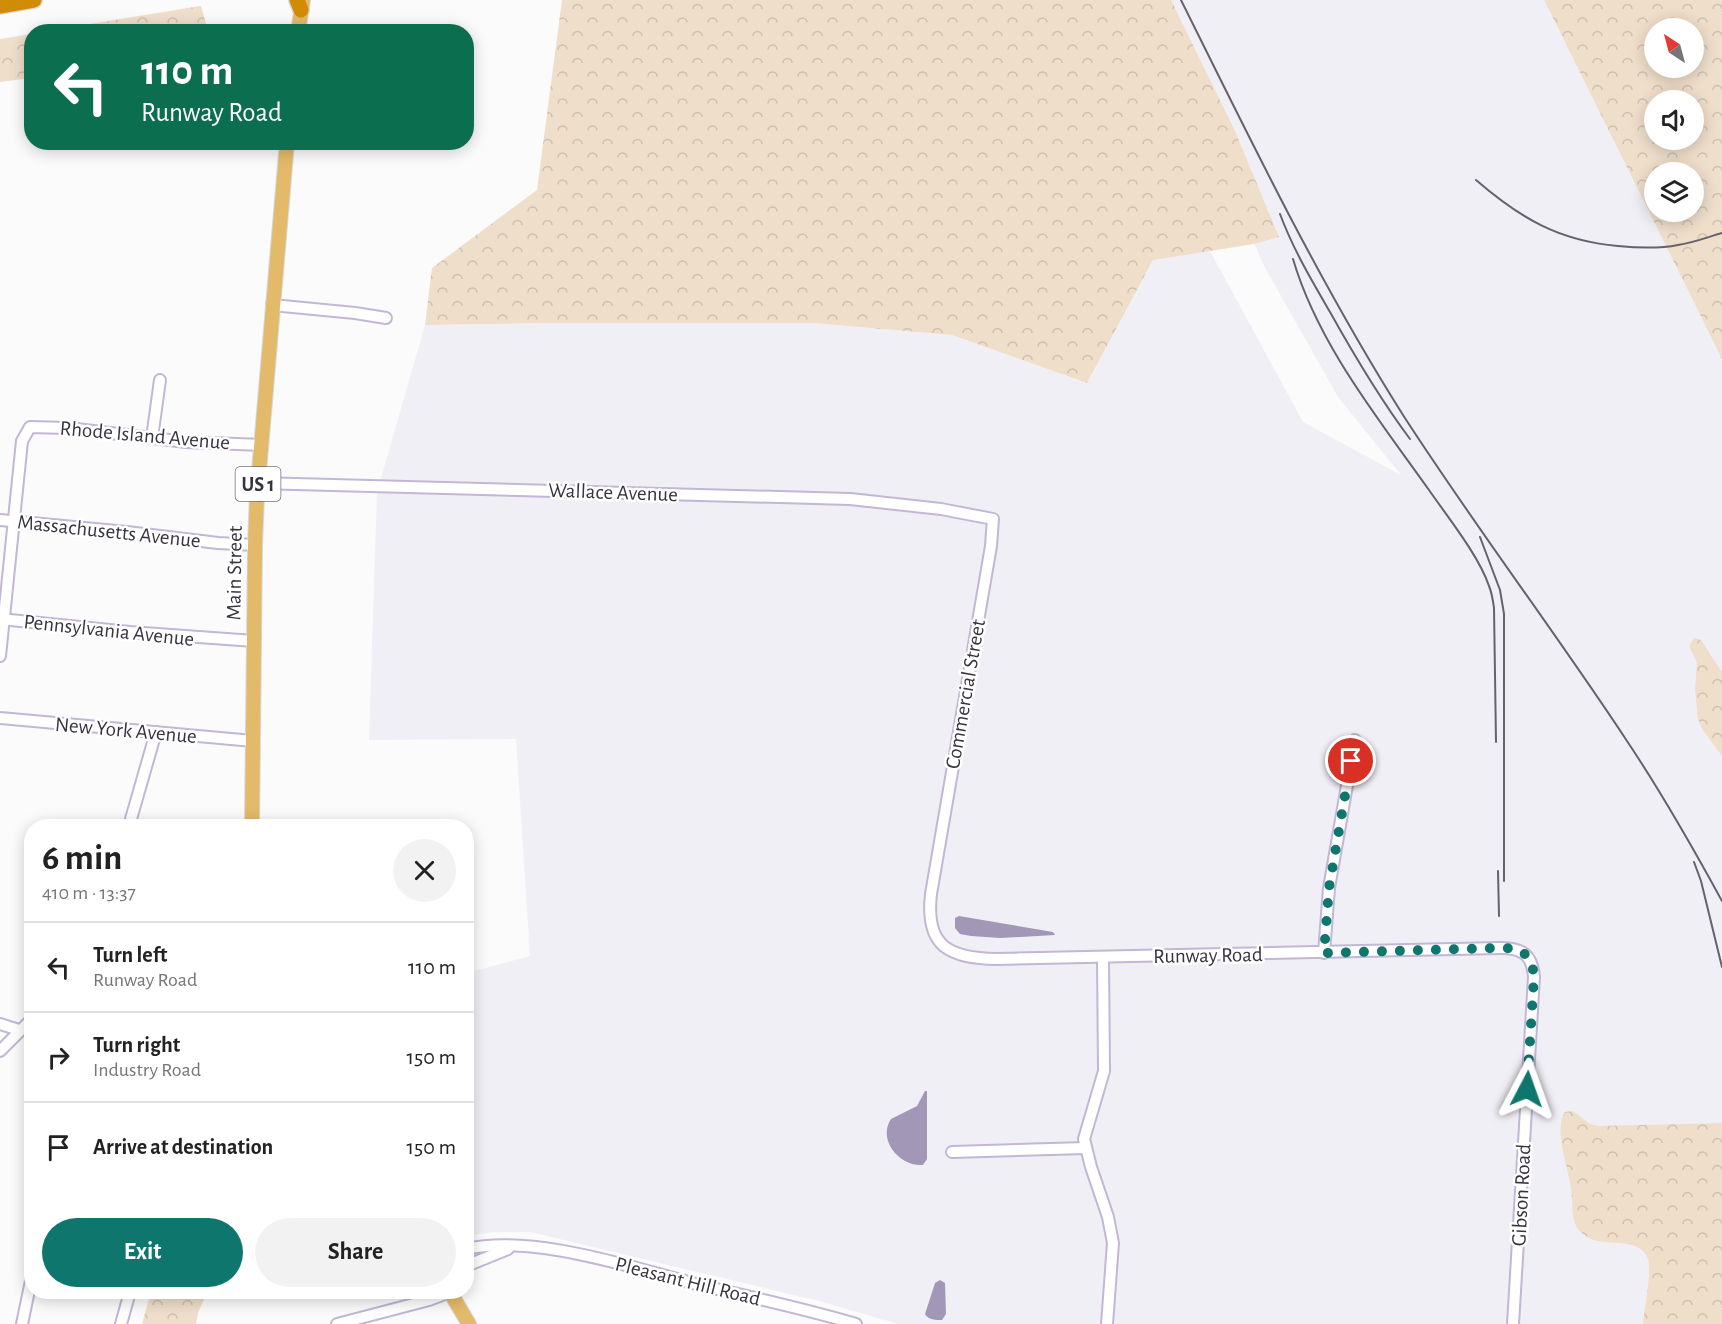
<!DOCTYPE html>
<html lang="en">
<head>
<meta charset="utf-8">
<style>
  body { margin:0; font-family:"Alegreya Sans",sans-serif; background:#f2f2f2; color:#222; height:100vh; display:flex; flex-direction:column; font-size:22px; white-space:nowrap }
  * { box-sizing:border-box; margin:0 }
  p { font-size:20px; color:#767676 }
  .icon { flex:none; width:33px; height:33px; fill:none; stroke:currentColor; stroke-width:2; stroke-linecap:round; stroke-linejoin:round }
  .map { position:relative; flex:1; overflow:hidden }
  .details { position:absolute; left:24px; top:819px; width:450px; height:480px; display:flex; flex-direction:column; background:#fff; border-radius:24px; box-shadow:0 3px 15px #0003 }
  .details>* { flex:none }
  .guide { position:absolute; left:24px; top:24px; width:450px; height:126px; border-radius:24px; box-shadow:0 3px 15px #0003; background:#0b6e4f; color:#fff; overflow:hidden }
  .needle { width:39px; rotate:324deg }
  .buttons { position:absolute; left:1644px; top:18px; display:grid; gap:12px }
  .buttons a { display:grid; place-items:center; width:60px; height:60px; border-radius:50%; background:#fff; box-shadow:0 3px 15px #0003; font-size:30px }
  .pin { position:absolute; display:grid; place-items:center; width:51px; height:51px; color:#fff; margin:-26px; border:3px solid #fff; border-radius:50%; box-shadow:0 2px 6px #0007 }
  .me { position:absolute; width:66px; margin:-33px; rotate:4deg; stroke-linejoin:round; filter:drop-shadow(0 0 4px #0008) }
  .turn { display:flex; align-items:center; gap:21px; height:126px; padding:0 18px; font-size:27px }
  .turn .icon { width:78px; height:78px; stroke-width:2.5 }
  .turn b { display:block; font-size:42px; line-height:51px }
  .round { display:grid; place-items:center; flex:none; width:63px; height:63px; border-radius:32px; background:#f2f2f2 }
  .head { display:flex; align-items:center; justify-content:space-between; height:102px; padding:0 18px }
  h1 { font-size:36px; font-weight:600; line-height:45px }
  .cta { display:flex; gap:12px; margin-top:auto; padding:12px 18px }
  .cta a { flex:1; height:69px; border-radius:36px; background:#0f766e; color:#fff; font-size:24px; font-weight:600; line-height:69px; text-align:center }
  .cta a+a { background:#f2f2f2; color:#222 }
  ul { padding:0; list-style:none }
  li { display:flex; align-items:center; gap:18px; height:90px; padding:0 18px; border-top:2px solid #e0e0e0 }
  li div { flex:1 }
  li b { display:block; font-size:22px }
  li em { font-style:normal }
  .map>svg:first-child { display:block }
  .built { fill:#f1eff6 }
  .forest { fill:url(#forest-crowns); fill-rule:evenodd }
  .water { fill:#a397b7 }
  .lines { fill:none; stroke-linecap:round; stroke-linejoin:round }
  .minor-casing { stroke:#c2b7d4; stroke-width:14 }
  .major-casing { stroke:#d7d6d9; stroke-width:16 }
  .highway-casing { stroke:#d7d6d9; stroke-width:18 }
  .minor { stroke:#fff; stroke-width:10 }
  .major { stroke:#e3ba69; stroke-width:14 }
  .highway { stroke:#d18c05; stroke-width:15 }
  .rail { stroke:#66626b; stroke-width:2 }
  .route { stroke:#0f766e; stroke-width:10; stroke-dasharray:0 18 }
  .labels { text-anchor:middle; stroke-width:5; stroke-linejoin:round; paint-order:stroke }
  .shield { fill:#fff; stroke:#747079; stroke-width:1.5 }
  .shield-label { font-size:20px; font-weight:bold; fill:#38333f }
  .street-label { font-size:21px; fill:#38333f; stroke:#fff }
</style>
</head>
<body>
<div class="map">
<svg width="1722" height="1324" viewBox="0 0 1722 1324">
  <defs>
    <pattern id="forest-crowns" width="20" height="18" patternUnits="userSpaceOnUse" patternTransform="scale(1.5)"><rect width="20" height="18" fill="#efdeca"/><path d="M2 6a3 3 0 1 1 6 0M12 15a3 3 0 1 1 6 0" fill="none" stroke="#cebfaf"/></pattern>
  </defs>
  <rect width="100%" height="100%" fill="#fbfbfb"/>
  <path class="built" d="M 1147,0 L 1544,0 L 1722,359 L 1722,1324 L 898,1324 L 819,1301 L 530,1232 L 494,1232 L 467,1236 L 467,973 L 530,956 L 516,739 L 369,740 L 377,492 L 425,325 L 556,323 L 813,323 L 952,335 L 1087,383 L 1184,203 L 1303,422 L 1401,475 L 1338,397 L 1263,264 Z"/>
  <g class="forest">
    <path d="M 562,0 L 1171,0 L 1235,131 L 1279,237 L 1254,244 L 1153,260 L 1087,383 L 952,335 L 813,323 L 556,323 L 425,325 L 432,268 L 537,190 Z"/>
    <path d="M 1544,0 L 1722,0 L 1722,359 L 1545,2 ZM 1694,28 L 1694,68 L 1654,68 L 1654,28 ZM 1654,100 L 1694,100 L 1694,140 L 1654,140 ZM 1694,172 L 1694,212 L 1654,212 L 1654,172 Z"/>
    <path d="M 201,6 L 208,31 L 47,31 L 200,6 Z"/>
    <path d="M 31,34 L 31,78 L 0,82 L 0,39 Z"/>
    <path d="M 1694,638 L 1701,640 L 1722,672 L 1722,756 L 1702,729 L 1698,719 L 1695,689 L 1697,663 L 1689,646 Z"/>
    <path d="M 1573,1111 L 1590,1124 L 1598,1126 L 1722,1123 L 1722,1324 L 1643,1324 C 1644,1309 1652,1272 1648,1259 C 1638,1234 1603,1249 1586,1236 C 1583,1234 1577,1229 1576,1226 C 1571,1216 1573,1200 1571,1189 C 1569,1169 1553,1130 1565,1112 Z"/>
    <path d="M 151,1292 L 207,1292 L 198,1313 L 196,1324 L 142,1324 Z"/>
  </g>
  <g class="water">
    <path d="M 959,916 L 1053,932 L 1055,935 L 1000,938 L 971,936 L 960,934 L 955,928 L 955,918 Z"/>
    <path d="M 925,1091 L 927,1091 L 927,1159 L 923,1165 C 900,1167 877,1140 891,1119 L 917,1106 Z"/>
    <path d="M 940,1280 L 945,1283 L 946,1314 L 942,1320 C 936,1320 928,1320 925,1314 L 935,1283 Z"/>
  </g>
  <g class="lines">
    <g class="minor-casing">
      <g id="minor">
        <path d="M 272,305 L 355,313 L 386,318"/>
        <path d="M 152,438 L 160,380"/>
        <path d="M 258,483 L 850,499 L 941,509 L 993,519 L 991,546 L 931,894 C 925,947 949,958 997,959 L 1500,948 C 1522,948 1532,954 1534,977 L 1513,1324"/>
        <path d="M 0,520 L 127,532 L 218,543 L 255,545"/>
        <path d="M 0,619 L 130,632 L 254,641"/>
        <path d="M 0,656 L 22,441 L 30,427 L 68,428 L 186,442 L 260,445"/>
        <path d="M 0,718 L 253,741"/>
        <path d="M 129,826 L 156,732"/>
        <path d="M 1324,953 L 1329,888 L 1355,740"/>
        <path d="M 1103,957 L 1104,1071 L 1084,1139 L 1091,1167 L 1108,1217 L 1113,1243 L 1107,1324"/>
        <path d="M 0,1024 L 19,1030"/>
        <path d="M 0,1051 L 32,1019"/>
        <path d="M 952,1152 L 1086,1148"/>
        <path d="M 466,1249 C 533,1234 630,1267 696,1284 C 749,1297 803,1308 856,1324"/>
        <path d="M 466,1266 L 508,1249"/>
        <path d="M 22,1324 L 32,1276"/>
        <path d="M 121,1324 L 130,1292"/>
        <path d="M 337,1324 L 429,1300 L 450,1292"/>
      </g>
    </g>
    <g class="major-casing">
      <g id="major">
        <path d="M 298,32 L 303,0"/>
        <path d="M 252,826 L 255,545 L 257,495 L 287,142"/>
        <path d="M 450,1292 L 469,1324"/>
      </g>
    </g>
    <g class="highway-casing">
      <g id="highway">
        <path d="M 297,0 L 301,10"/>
        <path d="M 0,6 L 34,0"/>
      </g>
    </g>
    <use href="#minor" class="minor"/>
    <use href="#major" class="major"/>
    <use href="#highway" class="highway"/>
    <g class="rail">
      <path d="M 1181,0 C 1251,141 1319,282 1403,415 C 1474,525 1553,629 1625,738 C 1660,790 1692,846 1722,901"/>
      <path d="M 1476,180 C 1520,218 1559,241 1618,246 C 1638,248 1658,249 1678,245 C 1693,243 1708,237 1722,233"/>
      <path d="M 1280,214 C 1293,249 1311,279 1330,312 C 1354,355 1380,399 1410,439"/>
      <path d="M 1293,259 C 1318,344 1378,418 1429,490 C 1447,516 1479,556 1489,586 C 1492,593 1493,601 1494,608 L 1496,742"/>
      <path d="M 1480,537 L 1500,590 L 1504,614 L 1504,881"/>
      <path d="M 1694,862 L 1701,881 L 1722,967"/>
      <path d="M 1498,871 L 1499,916"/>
    </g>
  </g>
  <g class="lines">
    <path class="route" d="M 1351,761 L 1329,888 L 1324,953 L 1500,948 C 1522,948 1532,954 1534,977 L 1527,1089"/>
  </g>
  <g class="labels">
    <rect class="shield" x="235.5" y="467" width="45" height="34" rx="4.5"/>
    <g class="shield-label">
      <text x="258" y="491">US 1</text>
    </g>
    <g class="street-label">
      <text transform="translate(145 435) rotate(5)" y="7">Rhode Island Avenue</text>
      <text transform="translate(613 492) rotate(2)" y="7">Wallace Avenue</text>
      <text transform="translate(109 531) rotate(6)" y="7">Massachusetts Avenue</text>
      <text transform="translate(234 573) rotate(-89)" y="7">Main Street</text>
      <text transform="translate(109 630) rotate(6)" y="7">Pennsylvania Avenue</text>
      <text transform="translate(965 694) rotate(-80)" y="7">Commercial Street</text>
      <text transform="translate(126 730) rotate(5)" y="7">New York Avenue</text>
      <text transform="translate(1208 955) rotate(-1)" y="7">Runway Road</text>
      <text transform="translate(1521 1195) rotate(-87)" y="7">Gibson Road</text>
      <text transform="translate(688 1281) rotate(14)" y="7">Pleasant Hill Road</text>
    </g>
  </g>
</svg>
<div class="buttons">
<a><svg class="needle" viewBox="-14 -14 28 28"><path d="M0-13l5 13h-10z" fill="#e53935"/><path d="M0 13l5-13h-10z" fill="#767676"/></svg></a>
<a><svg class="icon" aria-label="sound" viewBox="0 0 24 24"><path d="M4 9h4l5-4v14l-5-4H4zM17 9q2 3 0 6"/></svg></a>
<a><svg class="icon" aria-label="layers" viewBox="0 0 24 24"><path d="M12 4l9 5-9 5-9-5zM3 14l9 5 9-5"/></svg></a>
</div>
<div class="pin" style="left:1351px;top:761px;background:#d93025"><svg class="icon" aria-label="arrive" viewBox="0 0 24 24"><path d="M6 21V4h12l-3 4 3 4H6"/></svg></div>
<svg class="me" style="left:1527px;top:1089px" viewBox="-20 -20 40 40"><path d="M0-17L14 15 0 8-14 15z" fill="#0f766e" stroke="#fff" stroke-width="4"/></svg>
<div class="guide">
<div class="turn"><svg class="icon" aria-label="left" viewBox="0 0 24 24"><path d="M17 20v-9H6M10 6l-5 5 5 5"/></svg><div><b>110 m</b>Runway Road</div></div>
</div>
<section class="details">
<div class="head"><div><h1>6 min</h1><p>410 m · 13:37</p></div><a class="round"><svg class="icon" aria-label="close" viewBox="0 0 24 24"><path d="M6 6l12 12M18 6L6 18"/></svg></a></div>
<ul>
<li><svg class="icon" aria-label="left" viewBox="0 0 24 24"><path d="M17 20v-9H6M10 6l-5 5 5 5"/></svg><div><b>Turn left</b><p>Runway Road</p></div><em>110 m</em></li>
<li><svg class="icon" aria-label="right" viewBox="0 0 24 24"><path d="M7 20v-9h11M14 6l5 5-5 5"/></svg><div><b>Turn right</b><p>Industry Road</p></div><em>150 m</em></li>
<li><svg class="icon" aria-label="arrive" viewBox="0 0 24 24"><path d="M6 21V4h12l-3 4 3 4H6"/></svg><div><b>Arrive at destination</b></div><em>150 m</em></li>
</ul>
<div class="cta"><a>Exit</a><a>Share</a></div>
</section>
</div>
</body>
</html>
